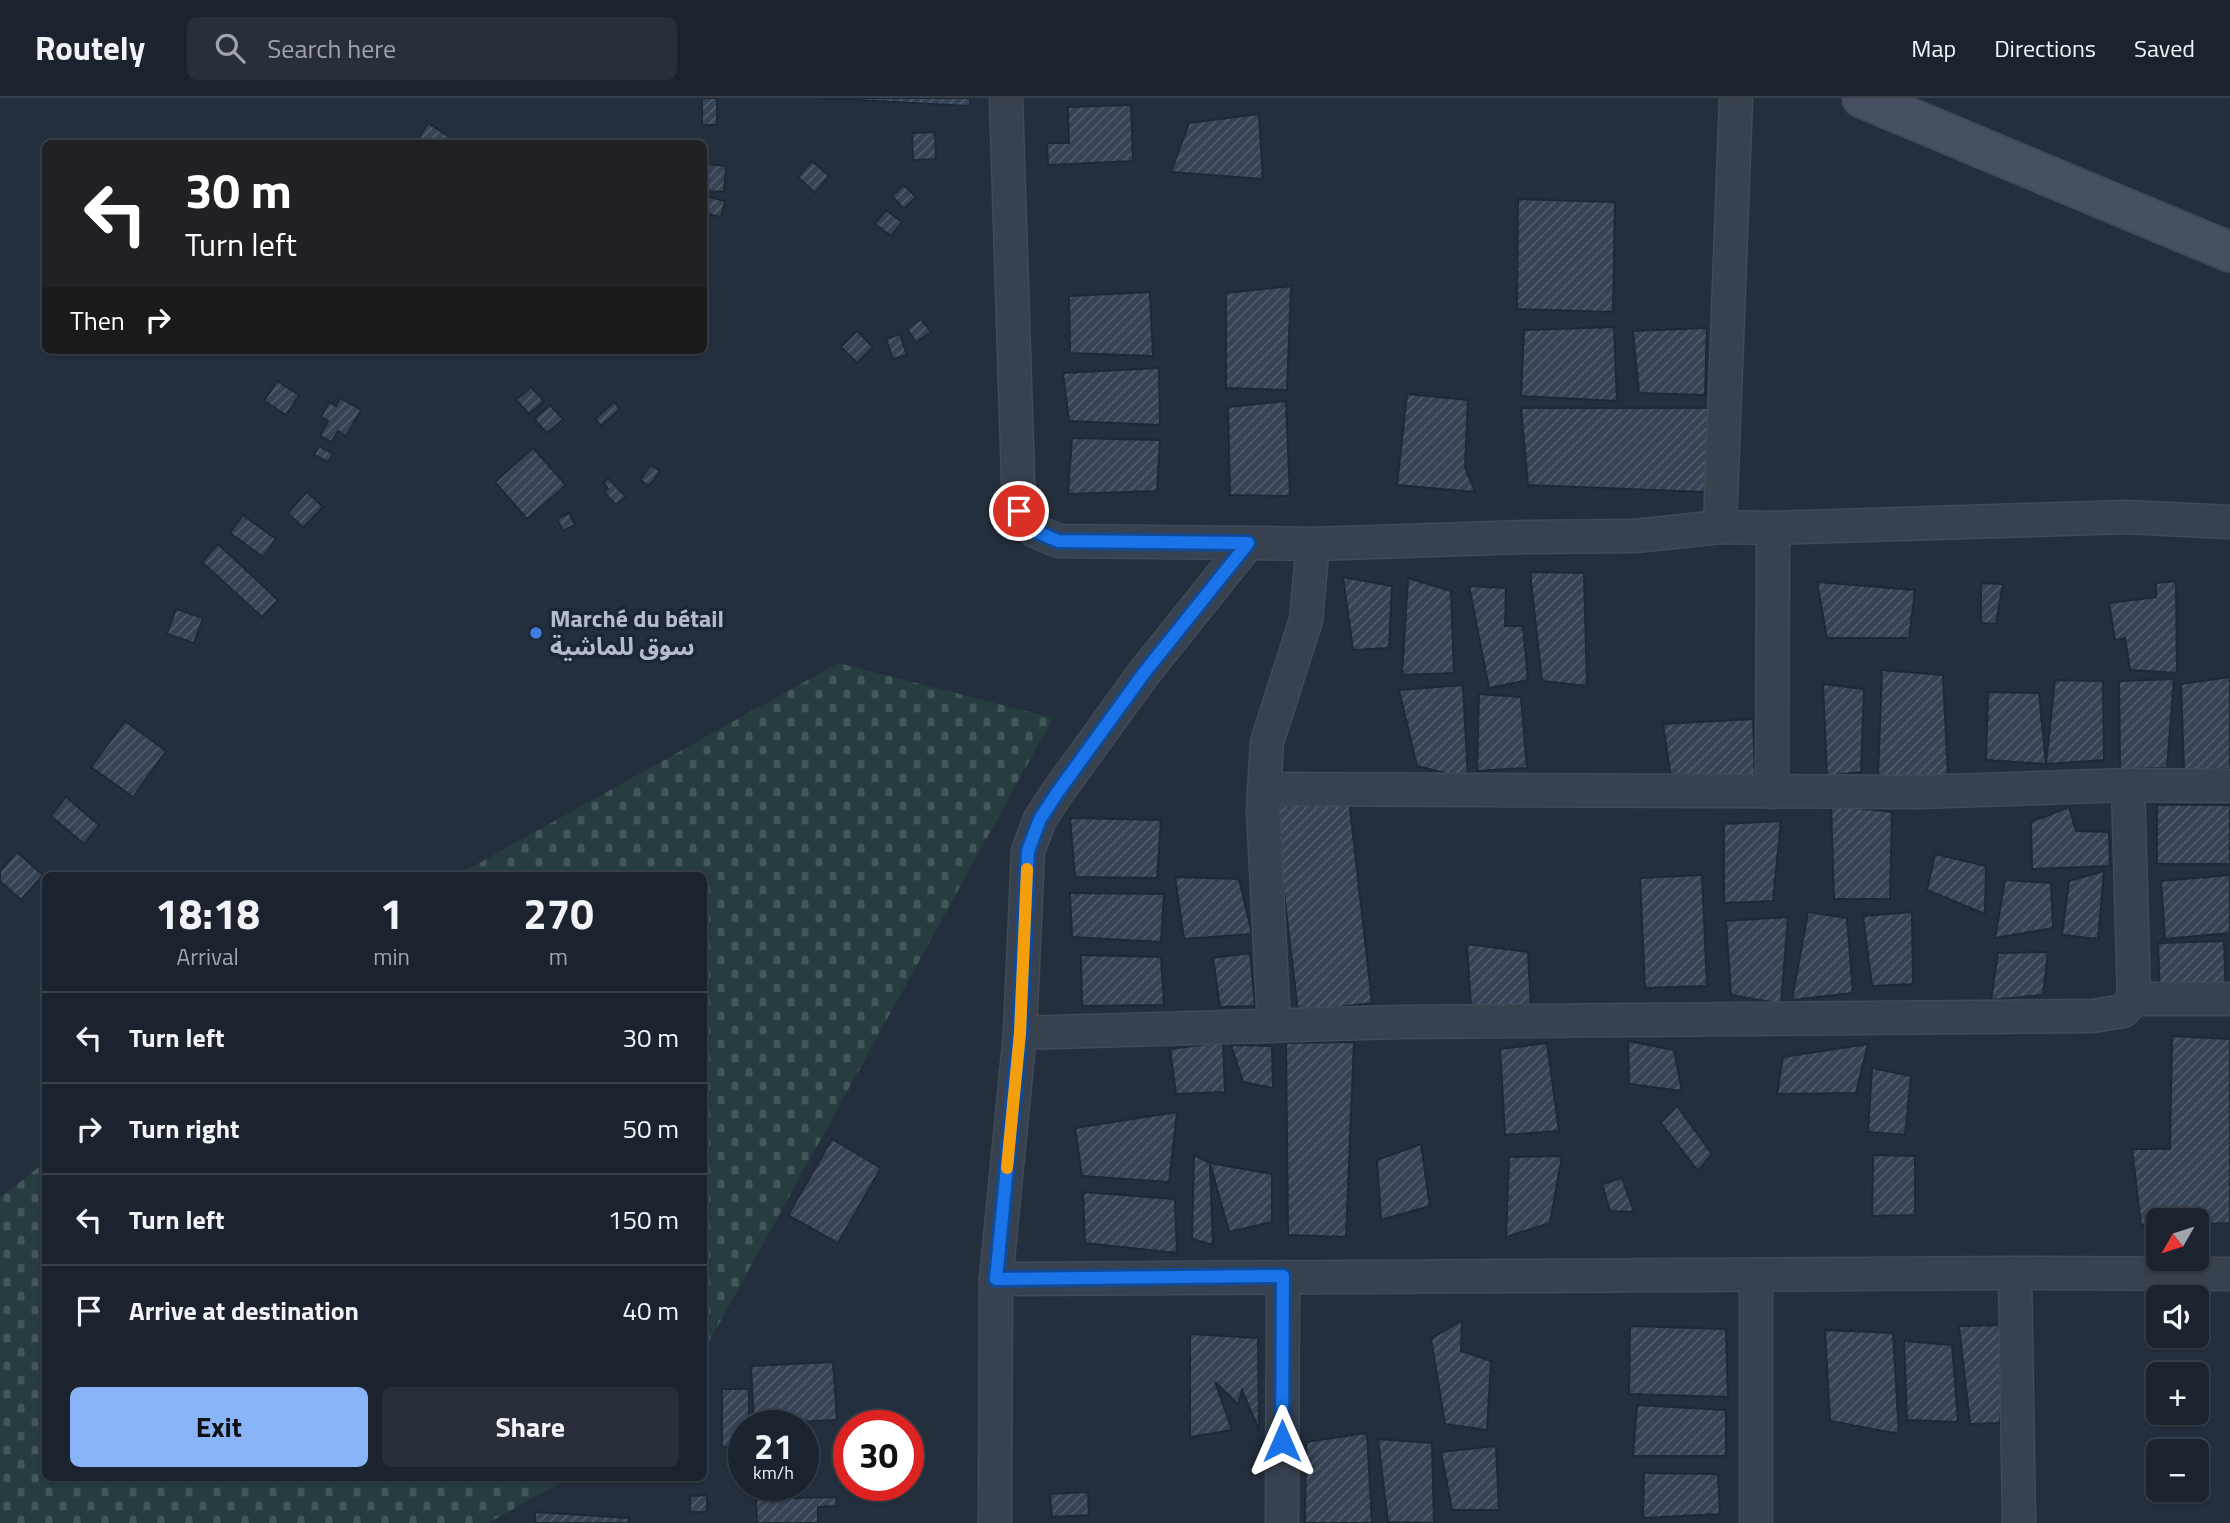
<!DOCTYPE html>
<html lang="en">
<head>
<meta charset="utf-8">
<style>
  body { margin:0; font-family:"Titillium Web","Noto Sans Arabic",sans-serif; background:#282f3a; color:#f1f3f6; height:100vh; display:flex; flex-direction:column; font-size:26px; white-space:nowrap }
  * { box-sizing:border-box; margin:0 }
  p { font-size:23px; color:#a0a4aa }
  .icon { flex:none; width:38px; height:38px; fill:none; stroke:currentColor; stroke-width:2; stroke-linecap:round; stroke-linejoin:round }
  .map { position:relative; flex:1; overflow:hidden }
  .sheet { position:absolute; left:42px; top:774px; width:665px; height:609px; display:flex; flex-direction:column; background:#1b232e; border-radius:10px; box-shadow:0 2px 5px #0004,0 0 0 2px #39404a }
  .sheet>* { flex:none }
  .banner { position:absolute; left:42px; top:42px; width:665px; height:214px; border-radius:10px; box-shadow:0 2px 5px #0004,0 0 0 2px #39404a; background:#202124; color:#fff; overflow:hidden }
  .needle { width:46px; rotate:231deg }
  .controls { position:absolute; left:2146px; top:1110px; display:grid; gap:14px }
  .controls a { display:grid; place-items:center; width:63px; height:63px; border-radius:10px; background:#1b232e; box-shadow:0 2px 5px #0004,0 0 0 2px #39404a; font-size:35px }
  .speed { position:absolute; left:728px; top:1312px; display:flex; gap:14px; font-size:35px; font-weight:700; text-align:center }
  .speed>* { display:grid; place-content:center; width:91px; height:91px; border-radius:50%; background:#1b232e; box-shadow:0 2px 5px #0004,0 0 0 2px #39404a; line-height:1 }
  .speed small { font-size:18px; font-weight:400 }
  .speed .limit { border:10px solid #d22; background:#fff; color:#111 }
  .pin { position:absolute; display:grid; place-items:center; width:60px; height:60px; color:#fff; margin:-30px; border:4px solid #fff; border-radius:50%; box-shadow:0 2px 7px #0007 }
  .me { position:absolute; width:77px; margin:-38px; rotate:0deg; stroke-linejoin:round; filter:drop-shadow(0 0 5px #0008) }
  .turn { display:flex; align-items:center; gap:24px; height:147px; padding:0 28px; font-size:32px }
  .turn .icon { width:91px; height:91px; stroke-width:2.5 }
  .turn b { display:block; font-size:49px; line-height:60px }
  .then { display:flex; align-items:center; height:66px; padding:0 28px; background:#0003; gap:14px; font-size:26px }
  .eta { display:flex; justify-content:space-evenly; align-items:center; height:119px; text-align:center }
  .eta b { font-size:42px; font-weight:700; line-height:49px }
  .cta { display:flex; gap:14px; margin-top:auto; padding:14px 28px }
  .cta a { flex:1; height:80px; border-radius:10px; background:#8ab4f8; color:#111; font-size:28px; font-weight:700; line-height:80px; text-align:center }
  .cta a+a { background:#282f3a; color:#f1f3f6 }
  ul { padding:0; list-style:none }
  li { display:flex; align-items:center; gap:21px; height:91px; padding:0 28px; border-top:2px solid #39404a }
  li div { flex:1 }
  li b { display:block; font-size:26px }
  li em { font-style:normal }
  header { display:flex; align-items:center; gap:42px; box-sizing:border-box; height:98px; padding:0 35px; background:#1b232e; border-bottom:2px solid #39404a }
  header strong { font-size:33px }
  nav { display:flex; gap:38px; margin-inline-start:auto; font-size:24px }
  .search { width:490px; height:63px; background:#282f3a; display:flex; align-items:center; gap:18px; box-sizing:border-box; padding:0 24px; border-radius:10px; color:#a0a4aa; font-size:26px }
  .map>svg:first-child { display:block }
  .cemetery { fill:url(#cemetery-stones) }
  .building { fill:url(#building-hatch); stroke:#1f2835; stroke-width:2 }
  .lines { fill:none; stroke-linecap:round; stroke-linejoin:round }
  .street-casing { stroke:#414a57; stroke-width:35 }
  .secondary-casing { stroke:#414a57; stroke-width:42 }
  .street { stroke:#38414e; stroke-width:32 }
  .secondary { stroke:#465061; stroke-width:38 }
  .route-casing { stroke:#114b97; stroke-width:18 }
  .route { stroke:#1a73e8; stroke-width:12 }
  .slow { stroke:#f59e0b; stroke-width:12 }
  .shop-dot { fill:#3f7fe0; stroke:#1d2633; stroke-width:2.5 }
  .labels { text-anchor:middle; stroke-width:7; stroke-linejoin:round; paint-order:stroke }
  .poi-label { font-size:24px; font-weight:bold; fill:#b4bcc9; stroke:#1d2633; text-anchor:start }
</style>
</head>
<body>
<header>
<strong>Routely</strong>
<div class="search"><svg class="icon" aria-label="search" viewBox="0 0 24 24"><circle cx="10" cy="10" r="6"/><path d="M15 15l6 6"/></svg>Search here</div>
<nav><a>Map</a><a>Directions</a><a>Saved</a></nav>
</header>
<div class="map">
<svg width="2230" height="1425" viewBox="0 0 2230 1425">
  <defs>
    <pattern id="cemetery-stones" width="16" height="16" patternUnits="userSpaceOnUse" patternTransform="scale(1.75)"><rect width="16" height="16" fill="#263c3f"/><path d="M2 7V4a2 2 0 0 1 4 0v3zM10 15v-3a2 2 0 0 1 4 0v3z" fill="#435659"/></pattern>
    <pattern id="building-hatch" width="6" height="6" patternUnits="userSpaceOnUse" patternTransform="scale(1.75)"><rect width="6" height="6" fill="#364354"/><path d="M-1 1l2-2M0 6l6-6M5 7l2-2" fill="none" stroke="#515c6b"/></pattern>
  </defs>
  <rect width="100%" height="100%" fill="#242f3e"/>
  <g class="cemetery">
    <path d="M 838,565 L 1053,620 L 704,1253 L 704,777 L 458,777 Z"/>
    <path d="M 45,1064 L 46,1379 L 571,1379 L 488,1425 L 0,1425 L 0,1100 Z"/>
  </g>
  <g class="building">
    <rect x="702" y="0" width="15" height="27"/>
    <path d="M 818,0 L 970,0 L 970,8 Z"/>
    <path d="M 1131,7 L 1133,63 L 1048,67 L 1047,45 L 1069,45 L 1068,9 Z"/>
    <path d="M 1259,16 L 1263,81 L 1171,74 L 1189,25 Z"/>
    <path d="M 428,25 L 460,46 L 428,46 L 419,40 Z"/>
    <path d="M 935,34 L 936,61 L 913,62 L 912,35 Z"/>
    <path d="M 812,63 L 829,78 L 815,95 L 798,79 Z"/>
    <path d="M 704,66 L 726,68 L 724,94 L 704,93 Z"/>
    <path d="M 904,87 L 916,99 L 904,111 L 892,98 Z"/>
    <path d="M 704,98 L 725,103 L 721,119 L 704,115 Z"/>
    <path d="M 1518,101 L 1615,104 L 1613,214 L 1517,211 Z"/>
    <path d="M 886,112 L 902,124 L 891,138 L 875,126 Z"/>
    <path d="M 1291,188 L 1287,292 L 1226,290 L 1226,195 Z"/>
    <path d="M 1150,194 L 1153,258 L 1070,255 L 1069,198 Z"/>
    <path d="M 921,221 L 931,234 L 916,244 L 907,231 Z"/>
    <path d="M 1614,229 L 1617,303 L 1521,298 L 1524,232 Z"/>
    <path d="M 1707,230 L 1705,297 L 1639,295 L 1633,233 Z"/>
    <path d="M 857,233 L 873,249 L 857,265 L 841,249 Z"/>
    <path d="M 900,236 L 907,257 L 893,261 L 886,241 Z"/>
    <path d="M 1159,270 L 1160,327 L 1069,323 L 1063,275 Z"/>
    <path d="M 277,283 L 299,297 L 286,317 L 264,303 Z"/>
    <path d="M 531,289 L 544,303 L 529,316 L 516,302 Z"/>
    <path d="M 1407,296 L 1468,302 L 1465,369 L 1475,394 L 1397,387 Z"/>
    <path d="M 340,300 L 361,312 L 346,338 L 338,333 L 331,344 L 320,338 L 328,323 L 321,319 L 329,304 L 336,308 Z"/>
    <path d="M 1286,303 L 1290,398 L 1230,397 L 1228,309 Z"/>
    <path d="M 614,304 L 620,311 L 601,328 L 595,321 Z"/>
    <path d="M 550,307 L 563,321 L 547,335 L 534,321 Z"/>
    <path d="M 1521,310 L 1713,310 L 1705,394 L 1528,387 Z"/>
    <path d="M 1072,340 L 1160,342 L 1157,393 L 1068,396 Z"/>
    <path d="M 319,348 L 333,356 L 328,364 L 314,357 Z"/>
    <path d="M 533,350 L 566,387 L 527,421 L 495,384 Z"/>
    <path d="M 651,367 L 660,373 L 649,388 L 640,382 Z"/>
    <path d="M 608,380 L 626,399 L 616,407 L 604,394 L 608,391 L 603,385 Z"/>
    <path d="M 307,394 L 323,409 L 303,430 L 288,415 Z"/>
    <path d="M 569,415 L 575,427 L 563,433 L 557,421 Z"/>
    <path d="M 243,417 L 276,441 L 263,459 L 230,435 Z"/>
    <path d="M 218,446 L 278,502 L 262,519 L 202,464 Z"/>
    <path d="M 1530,474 L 1584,475 L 1587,588 L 1542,583 Z"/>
    <path d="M 1343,479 L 1392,488 L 1389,550 L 1353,552 Z"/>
    <path d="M 1408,480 L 1451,493 L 1454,575 L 1402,577 Z"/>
    <path d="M 2176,483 L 2177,575 L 2130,572 L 2125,540 L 2115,542 L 2109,505 L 2156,499 L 2156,485 Z"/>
    <path d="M 1817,484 L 1915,492 L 1909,540 L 1827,540 Z"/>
    <path d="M 1981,485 L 2003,486 L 1996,526 L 1981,525 Z"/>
    <path d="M 1469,488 L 1506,490 L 1505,528 L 1523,528 L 1528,582 L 1489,590 Z"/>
    <path d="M 176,511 L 203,520 L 194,545 L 167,536 Z"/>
    <path d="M 1882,572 L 1943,577 L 1948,680 L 1878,679 Z"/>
    <path d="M 2230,579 L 2230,671 L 2184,673 L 2181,586 Z"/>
    <path d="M 2174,581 L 2167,670 L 2120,671 L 2119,583 Z"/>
    <path d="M 2055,582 L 2103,583 L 2104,662 L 2046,666 Z"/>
    <path d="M 1823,586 L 1864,591 L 1861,674 L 1827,678 Z"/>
    <path d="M 1463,587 L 1468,681 L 1417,668 L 1399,592 Z"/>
    <path d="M 1988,594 L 2039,595 L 2046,666 L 1986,662 Z"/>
    <path d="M 1479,596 L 1521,599 L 1527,670 L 1477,673 Z"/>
    <path d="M 1753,621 L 1755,677 L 1671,680 L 1663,626 Z"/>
    <path d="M 125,623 L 166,653 L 133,699 L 91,669 Z"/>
    <path d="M 66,699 L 99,727 L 84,746 L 51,718 Z"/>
    <path d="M 1349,701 L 1372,905 L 1298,914 L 1274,709 Z"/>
    <path d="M 1831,707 L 1892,714 L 1890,801 L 1834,801 Z"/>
    <rect x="2157" y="707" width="73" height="59"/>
    <path d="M 2069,709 L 2076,733 L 2109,734 L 2110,768 L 2032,771 L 2031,724 Z"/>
    <path d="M 1070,720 L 1161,722 L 1157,780 L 1075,779 Z"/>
    <path d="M 1781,723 L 1773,803 L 1724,805 L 1724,726 Z"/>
    <path d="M 17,754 L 43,777 L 21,802 L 0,783 L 0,773 Z"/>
    <path d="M 1935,756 L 1986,768 L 1985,816 L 1927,792 Z"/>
    <path d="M 2104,773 L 2098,841 L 2062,837 L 2069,783 Z"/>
    <path d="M 1702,777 L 1707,888 L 1645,890 L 1640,780 Z"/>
    <path d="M 2230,777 L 2230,835 L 2165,841 L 2161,783 Z"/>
    <path d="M 1175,779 L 1239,781 L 1252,836 L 1184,841 Z"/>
    <path d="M 2005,782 L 2051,785 L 2053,830 L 1995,840 Z"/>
    <path d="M 1070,795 L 1164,796 L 1161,844 L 1072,839 Z"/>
    <path d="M 1808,814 L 1847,820 L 1853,895 L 1792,902 Z"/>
    <path d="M 1912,814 L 1913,886 L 1872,888 L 1863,818 Z"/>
    <path d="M 1788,819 L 1781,906 L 1731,897 L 1726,823 Z"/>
    <path d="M 2224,843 L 2226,898 L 2160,900 L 2158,845 Z"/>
    <path d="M 1467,846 L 1528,854 L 1531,909 L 1471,909 Z"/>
    <path d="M 2048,854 L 2043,897 L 1991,902 L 1998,855 Z"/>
    <path d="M 1250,855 L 1255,908 L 1220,909 L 1213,860 Z"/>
    <path d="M 1081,857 L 1161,859 L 1164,907 L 1082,908 Z"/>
    <path d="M 2172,938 L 2230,941 L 2230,1125 L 2196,1126 L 2196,1122 L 2158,1122 L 2158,1127 L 2141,1127 L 2132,1051 L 2170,1051 Z"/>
    <path d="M 1628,943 L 1674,952 L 1682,993 L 1629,986 Z"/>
    <path d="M 1223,944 L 1225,994 L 1176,996 L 1170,951 Z"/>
    <path d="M 1354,944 L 1346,1139 L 1288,1137 L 1286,945 Z"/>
    <path d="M 1547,945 L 1559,1033 L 1505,1037 L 1500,951 Z"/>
    <path d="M 1868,946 L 1856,995 L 1777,996 L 1783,959 Z"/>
    <path d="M 1231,947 L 1272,948 L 1273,990 L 1243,984 Z"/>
    <path d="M 1872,970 L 1911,978 L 1905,1037 L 1868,1034 Z"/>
    <path d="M 1677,1008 L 1712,1056 L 1698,1073 L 1661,1025 Z"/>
    <path d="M 1177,1014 L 1169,1084 L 1082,1078 L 1075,1030 Z"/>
    <path d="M 832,1041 L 881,1070 L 838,1145 L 788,1117 Z"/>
    <path d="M 1421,1046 L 1430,1108 L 1381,1122 L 1377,1062 Z"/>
    <path d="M 1194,1057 L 1210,1065 L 1213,1147 L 1192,1141 Z"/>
    <path d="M 1873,1057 L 1915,1058 L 1915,1117 L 1872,1118 Z"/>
    <path d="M 1562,1058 L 1550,1125 L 1506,1139 L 1509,1059 Z"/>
    <path d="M 1210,1065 L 1272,1076 L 1272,1124 L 1229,1134 Z"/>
    <path d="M 1622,1080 L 1634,1114 L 1610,1113 L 1602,1086 Z"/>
    <path d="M 1083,1094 L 1175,1101 L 1177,1155 L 1085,1145 Z"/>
    <path d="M 1462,1222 L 1461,1253 L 1491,1263 L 1487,1332 L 1445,1326 L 1431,1241 Z"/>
    <path d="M 2008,1227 L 2000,1325 L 1970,1326 L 1959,1228 Z"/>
    <path d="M 1630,1228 L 1726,1231 L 1728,1299 L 1629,1296 Z"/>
    <path d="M 1825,1232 L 1893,1235 L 1899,1336 L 1830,1323 Z"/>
    <path d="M 1190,1236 L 1258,1240 L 1259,1332 L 1242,1292 L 1238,1306 L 1215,1284 L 1232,1332 L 1190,1339 Z"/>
    <path d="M 1904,1243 L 1952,1247 L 1958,1324 L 1907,1322 Z"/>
    <path d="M 833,1264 L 837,1322 L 754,1326 L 751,1268 Z"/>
    <path d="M 722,1291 L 749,1291 L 749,1328 L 744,1328 L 744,1349 L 722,1349 Z"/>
    <path d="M 1637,1307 L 1726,1312 L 1726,1358 L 1633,1358 Z"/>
    <path d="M 1367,1335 L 1372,1425 L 1305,1425 L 1306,1344 Z"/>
    <path d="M 1378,1341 L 1432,1345 L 1434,1425 L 1388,1424 Z"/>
    <path d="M 1496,1348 L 1499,1412 L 1452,1412 L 1441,1354 Z"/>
    <path d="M 1644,1375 L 1718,1376 L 1720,1416 L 1643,1420 Z"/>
    <path d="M 1088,1394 L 1089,1417 L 1052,1419 L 1050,1396 Z"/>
    <path d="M 707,1397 L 707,1414 L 690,1414 L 690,1398 Z"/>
    <path d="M 836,1399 L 837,1408 L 818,1409 L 818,1425 L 757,1425 L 756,1401 Z"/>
    <path d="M 535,1414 L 629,1420 L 629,1425 L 535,1425 Z"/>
  </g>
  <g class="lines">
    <g class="street-casing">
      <g id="street">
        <path d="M 1720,429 L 1736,0"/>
        <path d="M 1248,445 L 1313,446 L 1527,439 L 1635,438 L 1720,429 L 1773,430 L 2126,419 L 2230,424"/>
        <path d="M 1264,691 L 1919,694 L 2128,687 L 2230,688"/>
        <path d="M 1772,694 L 1773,430"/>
        <path d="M 2134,901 L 2230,901"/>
        <path d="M 1274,928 L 1263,712 L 1267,644 L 1306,522 L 1313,446"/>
        <path d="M 1020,935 L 1400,924 L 2093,918 L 2123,913 L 2134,901 L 2128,687"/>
        <path d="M 2015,1175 L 2019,1425"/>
        <path d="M 1756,1177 L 1756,1425"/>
        <path d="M 996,1181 L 2015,1175 L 2230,1176"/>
        <path d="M 995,1425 L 996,1181 L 1020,935 L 1028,753 L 1040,721 L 1057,695 L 1144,575 L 1248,445 L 1058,443 L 1035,433 L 1019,413 L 1006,0"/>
        <path d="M 1282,1425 L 1283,1179"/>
      </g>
    </g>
    <g class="secondary-casing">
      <path id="secondary" d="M 1862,0 L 2230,154"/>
    </g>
    <use href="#street" class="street"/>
    <use href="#secondary" class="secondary"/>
  </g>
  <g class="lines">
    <g class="route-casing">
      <path id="route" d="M 1019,413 L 1035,433 L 1058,443 L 1248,445 L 1144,575 L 1057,695 L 1040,721 L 1028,753 L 1020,935 L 996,1181 L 1283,1178 L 1282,1343"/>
    </g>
    <use href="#route" class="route"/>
    <path class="slow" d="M 1007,1070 L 1020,935 L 1027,771"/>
  </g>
  <circle class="shop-dot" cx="536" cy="535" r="7"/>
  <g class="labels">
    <g class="poi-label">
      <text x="550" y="529">Marché du bétail<tspan x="550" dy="28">سوق للماشية</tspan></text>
    </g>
  </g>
</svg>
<div class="controls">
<a><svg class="needle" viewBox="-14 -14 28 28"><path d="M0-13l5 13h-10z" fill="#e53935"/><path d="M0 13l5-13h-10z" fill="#a0a4aa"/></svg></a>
<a><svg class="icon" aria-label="sound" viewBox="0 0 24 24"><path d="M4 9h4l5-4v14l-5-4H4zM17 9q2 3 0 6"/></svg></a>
<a>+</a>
<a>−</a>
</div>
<div class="speed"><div>21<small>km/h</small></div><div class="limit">30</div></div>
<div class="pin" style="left:1019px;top:413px;background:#d93025"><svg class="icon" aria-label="arrive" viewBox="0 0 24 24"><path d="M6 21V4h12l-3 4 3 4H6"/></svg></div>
<svg class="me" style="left:1282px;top:1343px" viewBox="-20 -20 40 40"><path d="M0-17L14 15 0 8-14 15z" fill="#1a73e8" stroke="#fff" stroke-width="4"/></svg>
<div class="banner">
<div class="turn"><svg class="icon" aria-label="left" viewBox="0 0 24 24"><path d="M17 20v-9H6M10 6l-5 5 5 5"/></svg><div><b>30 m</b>Turn left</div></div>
<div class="then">Then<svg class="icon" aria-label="right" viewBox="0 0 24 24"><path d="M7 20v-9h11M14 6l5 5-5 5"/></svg></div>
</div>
<section class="sheet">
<div class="eta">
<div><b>18:18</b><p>Arrival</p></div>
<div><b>1</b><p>min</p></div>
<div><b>270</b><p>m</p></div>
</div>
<ul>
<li><svg class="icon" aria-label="left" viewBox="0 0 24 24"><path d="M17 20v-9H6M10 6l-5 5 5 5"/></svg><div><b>Turn left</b></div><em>30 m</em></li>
<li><svg class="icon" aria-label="right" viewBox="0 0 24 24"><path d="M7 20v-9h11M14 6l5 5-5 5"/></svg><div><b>Turn right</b></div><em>50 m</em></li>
<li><svg class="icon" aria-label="left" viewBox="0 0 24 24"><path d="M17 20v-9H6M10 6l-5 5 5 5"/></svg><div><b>Turn left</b></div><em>150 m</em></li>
<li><svg class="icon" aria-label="arrive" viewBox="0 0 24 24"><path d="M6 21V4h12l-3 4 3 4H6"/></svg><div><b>Arrive at destination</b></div><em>40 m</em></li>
</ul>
<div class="cta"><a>Exit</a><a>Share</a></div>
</section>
</div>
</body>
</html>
